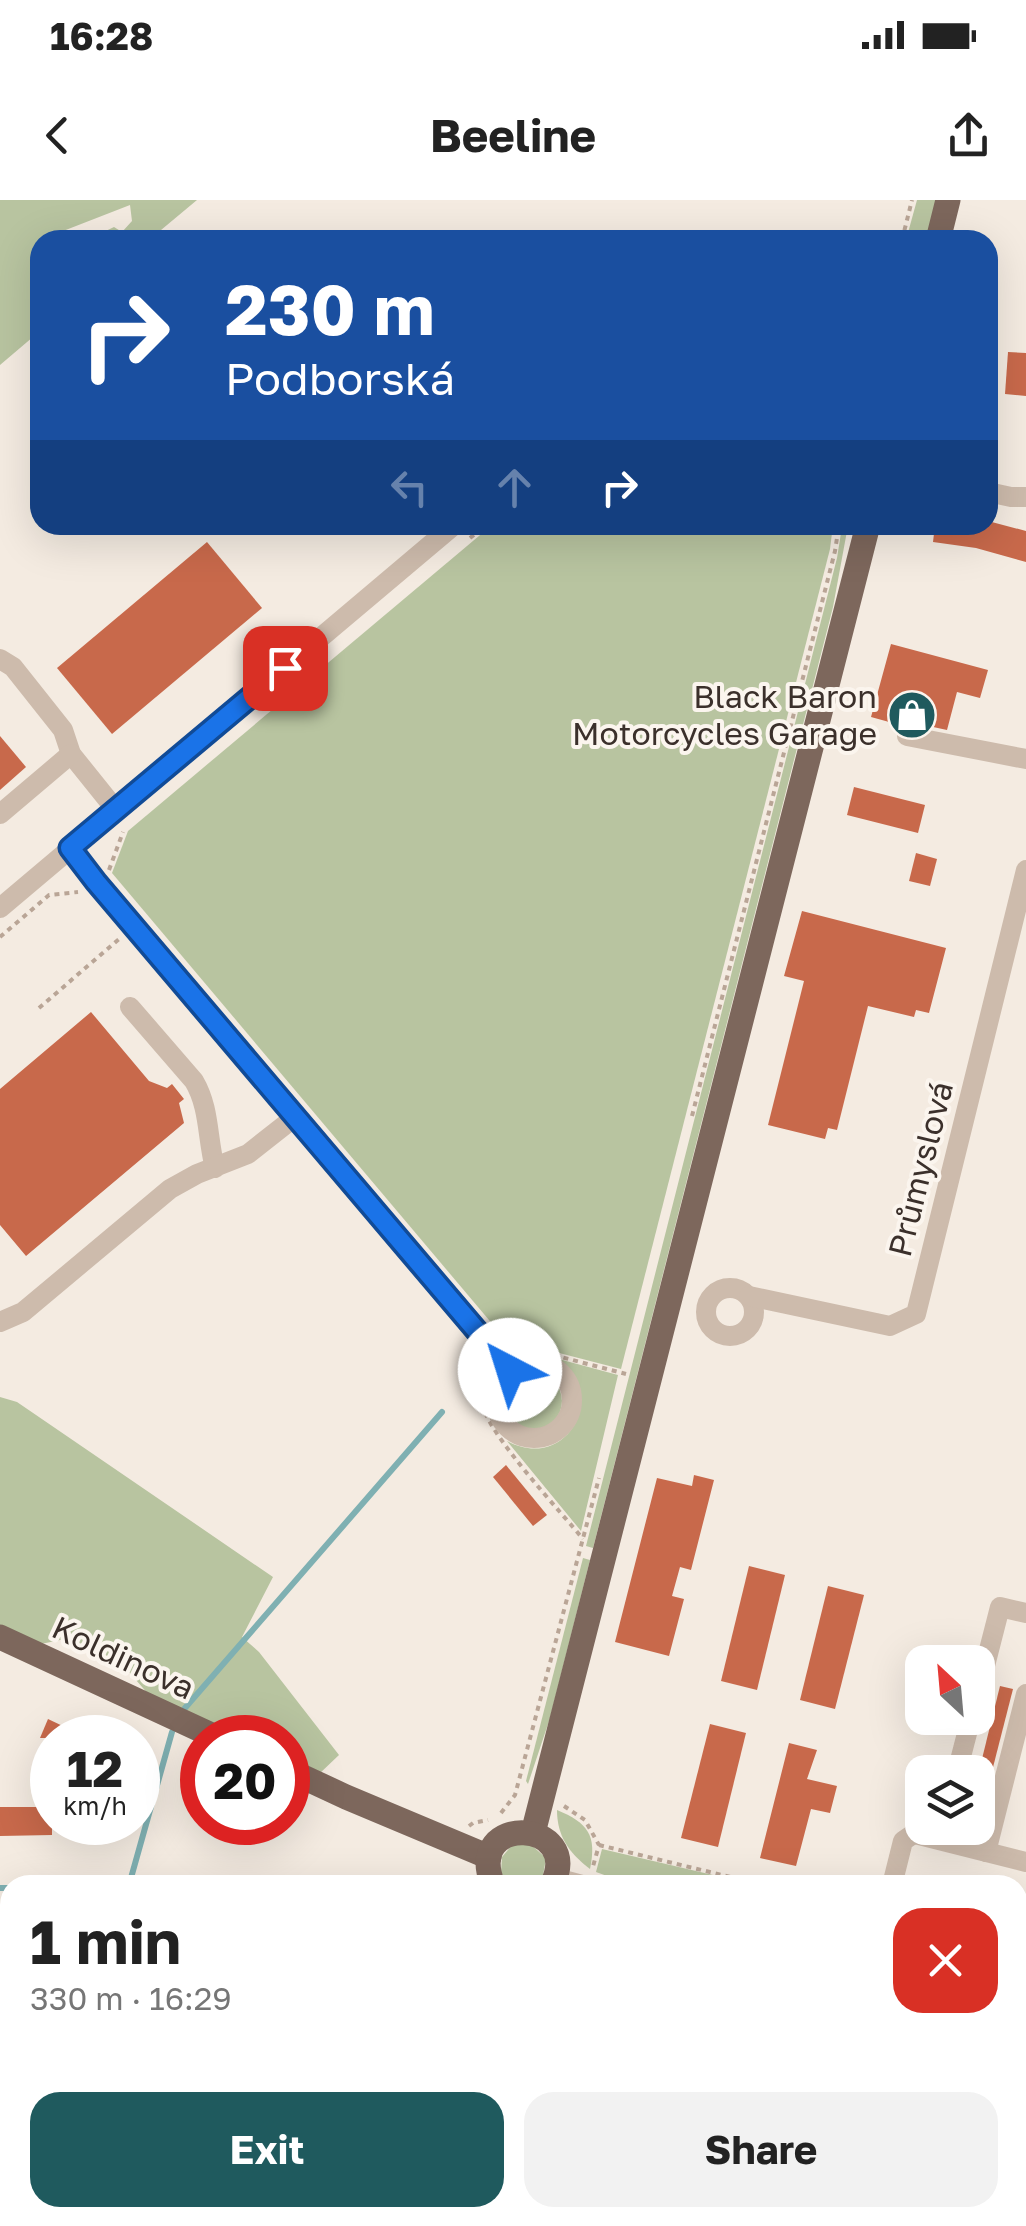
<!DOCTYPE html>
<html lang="en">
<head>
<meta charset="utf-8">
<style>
  body { margin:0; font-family:"Golos Text",sans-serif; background:#f2f2f2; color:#222; height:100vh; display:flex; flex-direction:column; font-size:38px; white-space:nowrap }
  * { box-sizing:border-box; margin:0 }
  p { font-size:32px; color:#767676 }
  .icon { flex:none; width:55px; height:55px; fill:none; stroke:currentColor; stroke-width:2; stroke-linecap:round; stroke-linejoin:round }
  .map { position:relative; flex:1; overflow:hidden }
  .details { position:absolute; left:0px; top:1675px; width:1028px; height:352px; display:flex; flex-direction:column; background:#fff; border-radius:30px 30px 0 0; box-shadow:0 10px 40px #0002 }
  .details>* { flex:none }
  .guide { position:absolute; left:30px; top:30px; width:968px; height:305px; border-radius:30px; box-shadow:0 10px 40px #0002; background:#1a4fa0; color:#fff; overflow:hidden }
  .needle { width:65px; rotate:334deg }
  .controls { position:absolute; left:905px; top:1445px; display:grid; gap:20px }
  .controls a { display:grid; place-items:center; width:90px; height:90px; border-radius:20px; background:#fff; box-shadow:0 10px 40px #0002; font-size:50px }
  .speed { position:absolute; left:30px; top:1515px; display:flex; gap:20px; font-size:50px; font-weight:700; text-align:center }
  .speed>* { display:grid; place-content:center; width:130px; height:130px; border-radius:50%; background:#fff; box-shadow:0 10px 40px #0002; line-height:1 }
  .speed small { font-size:25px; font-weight:400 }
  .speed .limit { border:15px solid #d22; background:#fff; color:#111 }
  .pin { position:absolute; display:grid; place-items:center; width:85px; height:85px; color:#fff; margin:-42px; border-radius:20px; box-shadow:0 5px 15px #0006 }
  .me { position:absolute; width:110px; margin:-55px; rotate:320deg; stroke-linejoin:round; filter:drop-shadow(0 0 8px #0008) }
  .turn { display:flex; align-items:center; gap:35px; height:210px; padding:0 30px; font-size:45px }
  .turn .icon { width:130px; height:130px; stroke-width:2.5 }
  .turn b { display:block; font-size:70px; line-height:85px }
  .lanes { display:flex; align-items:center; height:95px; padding:0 30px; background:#0003; justify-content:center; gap:50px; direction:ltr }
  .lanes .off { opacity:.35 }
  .round { display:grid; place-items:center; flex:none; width:105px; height:105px; border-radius:30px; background:#f2f2f2 }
  .summary { display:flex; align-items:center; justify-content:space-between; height:170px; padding:0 30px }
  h1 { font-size:60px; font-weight:700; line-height:75px }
  .button { display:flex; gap:20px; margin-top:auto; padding:20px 30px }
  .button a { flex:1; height:115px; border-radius:30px; background:#1f5a5e; color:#fff; font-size:40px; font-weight:700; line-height:115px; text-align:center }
  .button a+a { background:#f2f2f2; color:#222 }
  .status { display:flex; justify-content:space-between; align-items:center; height:70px; padding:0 50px; background:#fff; direction:ltr }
  .status svg { height:28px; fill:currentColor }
  header { display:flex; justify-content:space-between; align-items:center; height:130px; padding:0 30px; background:#fff; font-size:45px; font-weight:700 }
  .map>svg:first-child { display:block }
  .green { fill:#b8c4a0 }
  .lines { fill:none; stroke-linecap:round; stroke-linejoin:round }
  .stream { stroke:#7fb0b2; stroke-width:6 }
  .building { fill:#c8694b }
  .path { stroke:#b9a596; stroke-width:4; stroke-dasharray:5 5; stroke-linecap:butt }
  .minor { stroke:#cdbbac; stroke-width:20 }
  .major { stroke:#7d675c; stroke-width:25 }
  .route-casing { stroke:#114b97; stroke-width:25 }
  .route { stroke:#1a73e8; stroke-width:18 }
  .labels { text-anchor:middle; stroke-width:8; stroke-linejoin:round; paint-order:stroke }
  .poi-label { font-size:32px; fill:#3b302b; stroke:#fbf5ee; text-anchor:end }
  .street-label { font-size:32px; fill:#3b302b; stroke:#fbf5ee }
</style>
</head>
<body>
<div class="status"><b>16:28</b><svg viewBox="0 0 49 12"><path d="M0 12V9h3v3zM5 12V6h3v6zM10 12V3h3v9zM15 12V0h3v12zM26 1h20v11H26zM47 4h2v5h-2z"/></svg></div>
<header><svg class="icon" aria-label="back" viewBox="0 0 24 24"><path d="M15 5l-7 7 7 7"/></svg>Beeline<svg class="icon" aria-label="share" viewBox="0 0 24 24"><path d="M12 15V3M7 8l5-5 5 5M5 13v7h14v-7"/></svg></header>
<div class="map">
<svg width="1026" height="2026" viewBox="0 0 1026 2026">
  <rect width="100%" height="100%" fill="#f4ebe1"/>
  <g class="green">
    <path d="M 0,0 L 197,0 L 149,40 L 87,40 L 114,27 L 122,32 L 132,21 L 130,5 L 40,40 L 33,59 L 40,63 L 40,131 L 0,165 Z"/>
    <path d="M 917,0 L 937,0 L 926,40 L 906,40 Z"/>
    <path d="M 492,325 L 833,325 L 830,349 L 621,1169 L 505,1139 L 112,673 L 128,631 Z"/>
    <path d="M 847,331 L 833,407 L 593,1348 L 586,1346 L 837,358 L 841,333 Z"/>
    <path d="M 555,1158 L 618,1175 L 581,1331 L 507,1241 C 565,1273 612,1195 555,1158 Z"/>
    <circle cx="533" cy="1201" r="29"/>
    <path d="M 0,1197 L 17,1202 L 273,1377 L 242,1437 L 259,1452 L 339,1555 L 318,1575 L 288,1561 L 288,1538 L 239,1537 L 149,1495 L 129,1472 L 65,1439 L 41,1444 L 0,1425 Z"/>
    <path d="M 583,1358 L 590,1360 L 550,1518 L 528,1584 L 526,1581 Z"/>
    <path d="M 557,1610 C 588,1623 597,1635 590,1669 C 569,1653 557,1636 557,1610 Z"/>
    <path d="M 528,1642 L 546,1658 L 542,1681 L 536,1685 L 511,1685 L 501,1673 L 502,1657 L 512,1645 Z"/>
    <path d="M 602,1649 L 730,1679 L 729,1685 L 632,1685 L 596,1672 Z"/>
  </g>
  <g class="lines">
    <g class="stream">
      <path d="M 185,1508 L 442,1212"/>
      <path d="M 129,1685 L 172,1532"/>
      <path d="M 0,1688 L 10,1688"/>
      <path d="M 1018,1848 L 1026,1850"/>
    </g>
  </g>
  <g class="building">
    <path d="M 1008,152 L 1026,153 L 1026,196 L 1005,194 Z"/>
    <path d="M 988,321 L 1026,331 L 1026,362 L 976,348 L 933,342 L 935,325 L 988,325 Z"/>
    <path d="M 207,342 L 262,408 L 112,534 L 57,468 Z"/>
    <path d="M 891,444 L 988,470 L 980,498 L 957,492 L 947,530 L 910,522 L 900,525 L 871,517 Z"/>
    <path d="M 0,536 L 26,567 L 0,590 Z"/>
    <path d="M 854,587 L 925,605 L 918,633 L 847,615 Z"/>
    <path d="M 916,653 L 937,659 L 930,686 L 909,681 Z"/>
    <path d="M 802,711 L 946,748 L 929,813 L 916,810 L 914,817 L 868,806 L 837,930 L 828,928 L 825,939 L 768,925 L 804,781 L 784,776 Z"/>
    <path d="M 91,812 L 149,881 L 167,888 L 172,884 L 184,899 L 179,903 L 184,923 L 26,1056 L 0,1025 L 0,889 Z"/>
    <path d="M 506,1265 L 547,1315 L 533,1326 L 493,1277 Z"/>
    <path d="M 694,1275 L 714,1280 L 691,1370 L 680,1367 L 672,1396 L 684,1399 L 669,1456 L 615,1442 L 657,1278 L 692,1286 Z"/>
    <path d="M 749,1366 L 785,1375 L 757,1490 L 721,1481 Z"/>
    <path d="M 828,1386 L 864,1395 L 835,1509 L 800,1500 Z"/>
    <path d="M 1000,1486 L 1013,1489 L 990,1579 L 978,1575 Z"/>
    <path d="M 48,1519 L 88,1538 L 40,1538 Z"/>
    <path d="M 710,1524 L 746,1533 L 718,1647 L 681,1638 Z"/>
    <path d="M 789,1543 L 817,1550 L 807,1579 L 837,1586 L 830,1613 L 811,1609 L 796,1666 L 760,1658 Z"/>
    <path d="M 0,1607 L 52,1607 L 52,1635 L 0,1636 Z"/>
  </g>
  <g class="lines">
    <g class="path">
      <path d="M 902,40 L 912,0"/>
      <path d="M 470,338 L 486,325"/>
      <path d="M 109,670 L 123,632"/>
      <path d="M 0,737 L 49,695 L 78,692"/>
      <path d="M 39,808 L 119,739"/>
      <path d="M 692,916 L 835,351 L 839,325"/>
      <path d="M 515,1145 L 626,1174"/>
      <path d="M 485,1173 C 485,1183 482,1195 483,1205 C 487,1233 562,1313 583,1339"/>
      <path d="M 564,1606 L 585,1620 L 599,1645 L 592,1670"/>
      <path d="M 501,1613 L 515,1595 L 599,1278"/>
      <path d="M 469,1626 L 473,1623 L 488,1620"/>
      <path d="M 599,1645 L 763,1685"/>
      <path d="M 0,1730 L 10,1730"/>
      <path d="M 1018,1748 L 1026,1750"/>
      <path d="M 0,1788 L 10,1788"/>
      <path d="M 1018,1891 L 1026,1893"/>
      <path d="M 0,1903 L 10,1897"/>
      <path d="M 397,2026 L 399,2018"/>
      <path d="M 419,2026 L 421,2018"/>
      <path d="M 476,2026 L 478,2018"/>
    </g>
    <g class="minor">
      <path d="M 988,292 L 1011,297 L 1026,297"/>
      <path d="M 0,459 L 13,467 L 63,530 L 71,554 L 116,610"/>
      <path d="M 907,536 L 1026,559"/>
      <path d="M 0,614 L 71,554"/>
      <path d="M 70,648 L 96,682 L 509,1170"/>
      <path d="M 0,708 L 454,325"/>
      <path d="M 130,807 L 194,881 C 210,908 207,938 215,968"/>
      <circle cx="730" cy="1112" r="24"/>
      <path d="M 749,1096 L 890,1126 L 916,1114 L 1026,670"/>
      <path d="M 0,1122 L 23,1112 L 170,989 L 197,974 L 248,954 L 295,917"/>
      <circle cx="534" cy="1200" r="38"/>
      <path d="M 978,1493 L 1000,1407 L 1026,1413"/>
      <path d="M 957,1572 L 971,1518"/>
      <path d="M 915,1634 L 1026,1662"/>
      <path d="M 986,1652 L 1026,1494"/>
      <path d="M 556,1678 L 582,1685"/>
      <path d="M 892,1685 L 903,1641 L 922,1628"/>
      <path d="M 1018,1774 L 1026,1775"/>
    </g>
    <g class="major">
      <path d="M 938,40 L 948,0"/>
      <path d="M 0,1437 L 218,1538"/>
      <path d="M 288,1570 L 346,1597 L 489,1657"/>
      <path d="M 533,1633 L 868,325"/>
      <path d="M 493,1685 C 463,1612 585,1619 552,1685"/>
      <path d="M 446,2026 L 448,2018"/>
    </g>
  </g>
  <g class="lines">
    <g class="route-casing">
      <path id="route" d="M 285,468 L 70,648 L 96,682 L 510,1170"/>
    </g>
    <use href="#route" class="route"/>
  </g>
  <defs>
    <g id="shop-disc" transform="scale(2.5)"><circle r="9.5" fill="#1f5a5e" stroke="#fbf5ee"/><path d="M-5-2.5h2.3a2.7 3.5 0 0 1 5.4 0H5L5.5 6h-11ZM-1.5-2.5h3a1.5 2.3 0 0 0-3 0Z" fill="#fff"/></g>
  </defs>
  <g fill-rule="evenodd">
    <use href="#shop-disc" x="912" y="515"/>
  </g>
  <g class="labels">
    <g class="poi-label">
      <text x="877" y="508">Black Baron<tspan x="877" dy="37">Motorcycles Garage</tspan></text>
    </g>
    <g class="street-label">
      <text transform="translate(921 969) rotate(-76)" y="11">Průmyslová</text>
      <text transform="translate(123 1458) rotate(25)" y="11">Koldinova</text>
    </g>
  </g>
</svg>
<div class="controls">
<a><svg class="needle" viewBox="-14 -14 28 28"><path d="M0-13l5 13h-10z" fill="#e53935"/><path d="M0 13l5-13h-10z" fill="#767676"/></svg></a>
<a><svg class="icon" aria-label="layers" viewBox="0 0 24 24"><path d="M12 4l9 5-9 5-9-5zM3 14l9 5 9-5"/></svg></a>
</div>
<div class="speed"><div>12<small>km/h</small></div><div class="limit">20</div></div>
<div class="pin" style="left:285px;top:468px;background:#d93025"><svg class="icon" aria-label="arrive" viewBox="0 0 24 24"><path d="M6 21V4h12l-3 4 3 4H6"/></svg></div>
<svg class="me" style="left:510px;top:1170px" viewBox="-20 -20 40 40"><circle r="19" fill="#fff"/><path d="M0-13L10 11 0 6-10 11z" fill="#1a73e8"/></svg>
<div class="guide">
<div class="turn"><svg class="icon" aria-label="right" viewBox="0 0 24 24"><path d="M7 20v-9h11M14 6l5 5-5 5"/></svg><div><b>230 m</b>Podborská</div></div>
<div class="lanes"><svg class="icon off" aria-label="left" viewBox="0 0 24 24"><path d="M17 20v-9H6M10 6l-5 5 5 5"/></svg><svg class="icon off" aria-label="ahead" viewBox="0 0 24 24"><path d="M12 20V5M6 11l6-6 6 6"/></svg><svg class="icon" aria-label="right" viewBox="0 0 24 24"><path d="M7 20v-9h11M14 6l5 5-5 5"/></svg></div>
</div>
<section class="details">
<div class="summary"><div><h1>1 min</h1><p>330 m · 16:29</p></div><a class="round" style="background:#d93025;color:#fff"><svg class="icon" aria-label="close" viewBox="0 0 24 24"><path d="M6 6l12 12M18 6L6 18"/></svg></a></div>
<div class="button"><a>Exit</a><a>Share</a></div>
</section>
</div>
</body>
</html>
